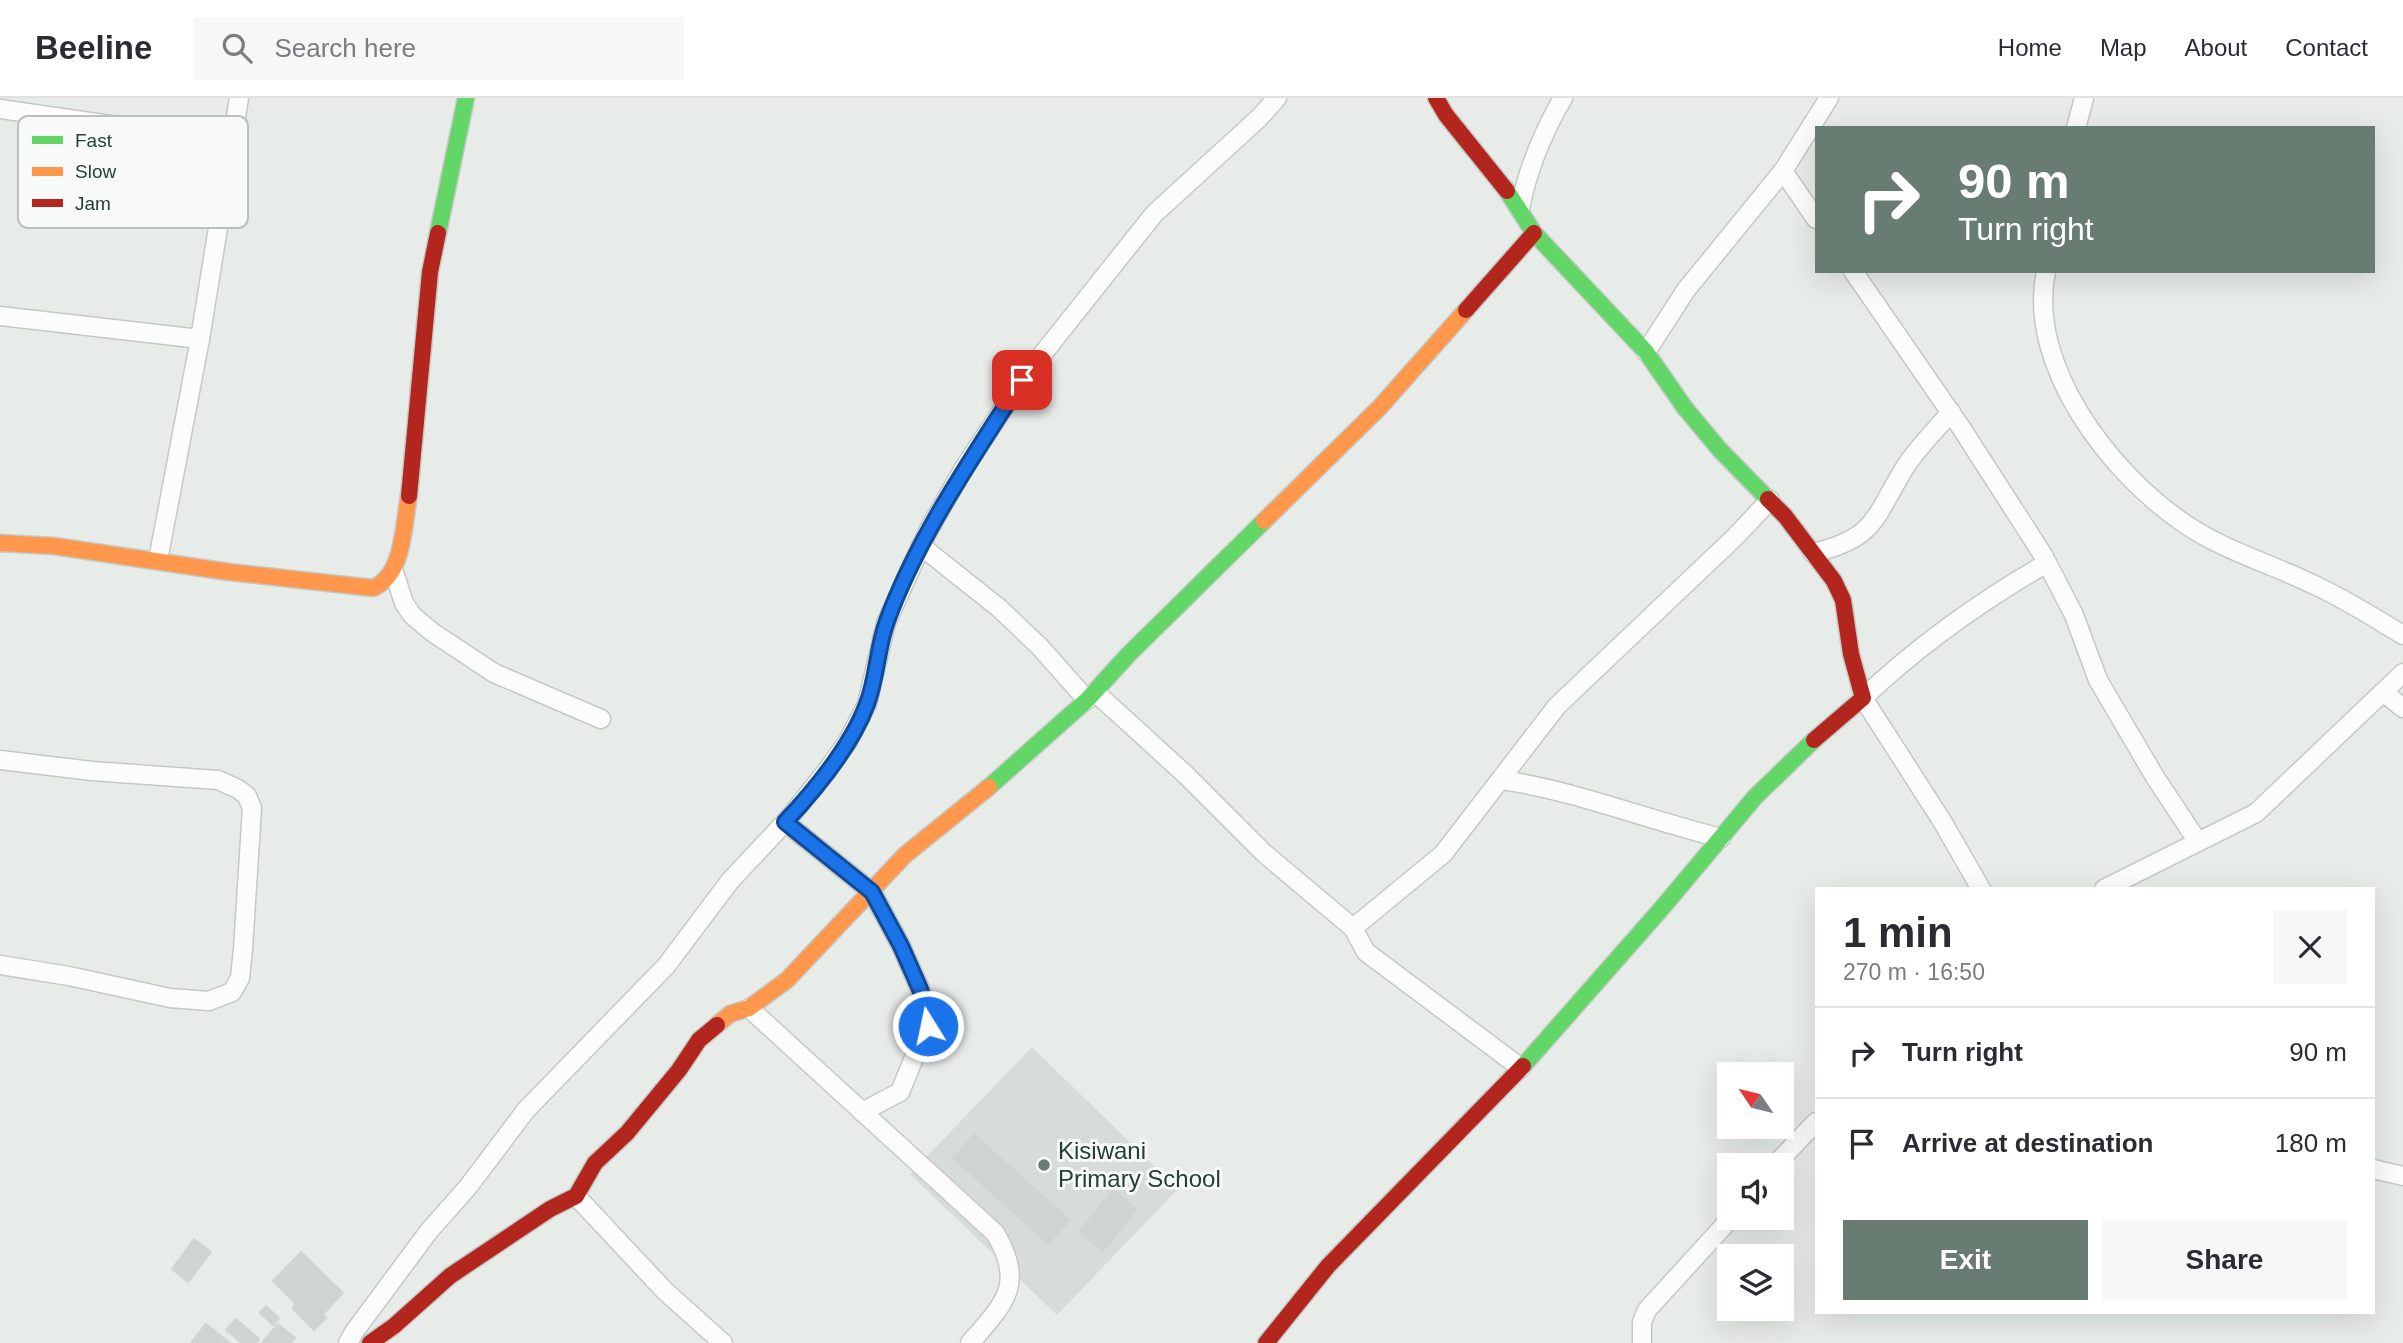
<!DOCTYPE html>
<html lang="en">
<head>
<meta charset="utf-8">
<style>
  body { margin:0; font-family:Arial,sans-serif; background:#f7f7f7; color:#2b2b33; height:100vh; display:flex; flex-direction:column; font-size:26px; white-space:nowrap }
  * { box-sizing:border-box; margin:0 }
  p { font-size:23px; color:#7c7c81 }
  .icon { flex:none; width:38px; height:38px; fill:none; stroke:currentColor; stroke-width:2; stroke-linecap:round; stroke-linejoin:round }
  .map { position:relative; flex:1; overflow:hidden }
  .drawer { position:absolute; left:1815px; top:789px; width:560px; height:427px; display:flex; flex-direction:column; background:#fff; border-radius:0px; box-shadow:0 7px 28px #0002 }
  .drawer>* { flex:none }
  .hud { position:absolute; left:1815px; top:28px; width:560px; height:147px; border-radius:0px; box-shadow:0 7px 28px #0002; background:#697c72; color:#fff; overflow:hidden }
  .needle { width:46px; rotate:305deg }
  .buttons { position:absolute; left:1717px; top:964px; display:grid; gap:14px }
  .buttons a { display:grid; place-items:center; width:77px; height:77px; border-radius:0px; background:#fff; box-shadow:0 7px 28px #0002; font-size:35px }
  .pin { position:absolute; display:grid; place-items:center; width:60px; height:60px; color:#fff; margin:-30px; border-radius:14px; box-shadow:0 4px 10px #0006 }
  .me { position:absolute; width:77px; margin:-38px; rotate:350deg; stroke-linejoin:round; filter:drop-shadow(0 0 5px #0008) }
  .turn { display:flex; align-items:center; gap:24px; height:147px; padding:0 28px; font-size:32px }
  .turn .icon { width:91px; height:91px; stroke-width:2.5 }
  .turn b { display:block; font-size:49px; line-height:60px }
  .round { display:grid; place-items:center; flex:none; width:74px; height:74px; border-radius:0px; background:#f7f7f7 }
  .summary { display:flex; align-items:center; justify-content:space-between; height:119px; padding:0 28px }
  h1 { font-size:42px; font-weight:700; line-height:52px }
  .primary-button { display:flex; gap:14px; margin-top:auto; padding:14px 28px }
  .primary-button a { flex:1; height:80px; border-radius:0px; background:#697c72; color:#fff; font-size:28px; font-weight:700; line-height:80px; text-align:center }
  .primary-button a+a { background:#f7f7f7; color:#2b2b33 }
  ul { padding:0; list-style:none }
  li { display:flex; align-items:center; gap:21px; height:91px; padding:0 28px; border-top:2px solid #e1e1e2 }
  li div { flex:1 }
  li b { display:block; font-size:26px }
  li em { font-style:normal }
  header { display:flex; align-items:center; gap:42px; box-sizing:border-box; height:98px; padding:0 35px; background:#fff; border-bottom:2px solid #e1e1e2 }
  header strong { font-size:33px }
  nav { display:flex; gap:38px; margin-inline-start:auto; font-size:24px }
  .search { width:490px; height:63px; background:#f7f7f7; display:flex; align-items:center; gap:18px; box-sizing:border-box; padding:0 24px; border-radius:0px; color:#7c7c81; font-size:26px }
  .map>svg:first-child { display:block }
  .built { fill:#d6ddd8 }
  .building { fill:#cfd3d1; stroke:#d0d5d2; stroke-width:2 }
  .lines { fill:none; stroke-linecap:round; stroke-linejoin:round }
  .street-casing { stroke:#c5c9c6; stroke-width:21 }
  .fast-casing { stroke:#c4c9c6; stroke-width:19 }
  .slow-casing { stroke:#c4c9c6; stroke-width:19 }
  .jam-casing { stroke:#c4c9c6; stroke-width:19 }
  .street { stroke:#fcfcfc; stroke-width:18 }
  .fast { stroke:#63d668; stroke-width:16 }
  .slow { stroke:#ff974d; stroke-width:16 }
  .jam { stroke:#b3261e; stroke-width:16 }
  .route-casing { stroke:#114b97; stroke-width:18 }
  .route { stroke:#1a73e8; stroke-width:12 }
  .poi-dot { fill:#697c72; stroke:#f7faf8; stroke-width:2.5 }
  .labels { text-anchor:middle; stroke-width:6; stroke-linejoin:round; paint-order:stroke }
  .poi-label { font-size:24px; fill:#254032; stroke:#f7faf8; text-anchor:start }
  .key { fill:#f7faf8; stroke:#b8c2bd; stroke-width:2 }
  .key-label { font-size:19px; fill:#254032 }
</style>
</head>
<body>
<header>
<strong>Beeline</strong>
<div class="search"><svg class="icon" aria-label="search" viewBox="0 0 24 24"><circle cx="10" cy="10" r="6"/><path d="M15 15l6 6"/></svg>Search here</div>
<nav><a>Home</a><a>Map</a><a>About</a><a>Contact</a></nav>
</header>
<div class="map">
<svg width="2403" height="1245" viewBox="0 0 2403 1245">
  <rect width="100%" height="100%" fill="#e8ece9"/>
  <path class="built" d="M 1032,949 L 1178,1091 L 1057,1217 L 910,1076 Z"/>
  <g class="building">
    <path d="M 974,1036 L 1070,1122 L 1048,1146 L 953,1060 Z"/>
    <path d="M 1113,1092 L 1137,1111 L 1103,1153 L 1079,1134 Z"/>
    <path d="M 194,1141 L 211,1154 L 188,1184 L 172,1171 Z"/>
    <path d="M 301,1154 L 343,1195 L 323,1216 L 326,1220 L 314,1232 L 293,1211 L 295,1205 L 273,1183 Z"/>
    <path d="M 266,1208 L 279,1220 L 273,1227 L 260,1215 Z"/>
    <path d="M 236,1221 L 259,1241 L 256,1245 L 242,1245 L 226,1232 Z"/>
    <path d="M 206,1226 L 230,1245 L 191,1245 Z"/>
    <path d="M 278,1226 L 295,1240 L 291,1245 L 262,1245 Z"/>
  </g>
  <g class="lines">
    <g class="street-casing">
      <g id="street">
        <path d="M 0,11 L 186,38 L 232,40"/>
        <path d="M 2076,30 L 2084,0"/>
        <path d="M 1783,73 L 1816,121"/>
        <path d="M 1520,110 C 1528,70 1542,36 1563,0"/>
        <path d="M 1853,173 L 1962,331 L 2043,457 L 2074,517 L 2098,582 L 2155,679 L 2198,744"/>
        <path d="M 2046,173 C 2026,268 2111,376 2185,426 C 2221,451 2271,466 2310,485 C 2342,499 2373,519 2403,537"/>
        <path d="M 0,218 L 200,241"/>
        <path d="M 1646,254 L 1686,192 L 1783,73 L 1829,0"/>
        <path d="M 921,448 L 999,510 L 1040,549 L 1087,602"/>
        <path d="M 1813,455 C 1878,440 1874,418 1906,368 C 1918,349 1936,332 1951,314"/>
        <path d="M 158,462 L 200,241 L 239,0"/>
        <path d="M 394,474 L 404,505 L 412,517 L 432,534 L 494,575 L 601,621"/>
        <path d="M 1095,594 L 1186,677 L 1265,756 L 1353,830 L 1366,854 L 1521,970"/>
        <path d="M 2383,594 L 2403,610"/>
        <path d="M 0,662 L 92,673 L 218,682 L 238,691 L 247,698 L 252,710 L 243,851 L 240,880 L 232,894 L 209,903 L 170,900 L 69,878 L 0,867"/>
        <path d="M 1502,682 C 1576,693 1648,722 1721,740"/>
        <path d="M 785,724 L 872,794 L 901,848 L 920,891 L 927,912 L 927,928 L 900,994 L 862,1014"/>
        <path d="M 1981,791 L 1942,723 L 1863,600 C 1919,547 1981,503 2047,465"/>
        <path d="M 2104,791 L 2256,715 L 2403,575"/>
        <path d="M 1353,830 L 1443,756 L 1557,608 L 1735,439 L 1770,402"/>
        <path d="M 749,910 L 995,1135 C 1026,1186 1004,1206 970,1245"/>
        <path d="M 1774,1068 L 1816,1024"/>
        <path d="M 2373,1071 L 2403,1078"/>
        <path d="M 576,1098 L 665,1193 L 723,1245"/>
        <path d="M 348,1245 L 354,1234 L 429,1133 L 468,1089 L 526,1012 L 666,868 L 730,783 L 789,720 L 828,671 L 848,643 L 867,606 L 886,525 L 928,433 L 964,370 L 1022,282 L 1154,116 L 1259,20 L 1277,0"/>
        <path d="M 1642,1245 L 1642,1224 L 1647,1212 L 1731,1120"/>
      </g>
    </g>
    <g class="fast-casing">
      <g id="fast">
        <path d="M 1507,93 L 1534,135 L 1646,254 L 1685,310 L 1720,352 L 1768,401"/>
        <path d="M 438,135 L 466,0"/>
        <path d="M 989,689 L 1087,602 L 1128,557 L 1264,423"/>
        <path d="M 1523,968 L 1662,810 L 1755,699 L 1814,642"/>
      </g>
    </g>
    <g class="slow-casing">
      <g id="slow">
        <path d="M 1264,423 L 1380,309 L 1466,212"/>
        <path d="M 0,445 L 54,448 L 229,474 L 373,490 C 404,477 403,428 409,398"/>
        <path d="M 717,927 L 730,916 L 749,910 L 787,882 L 905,757 L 989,689"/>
      </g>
    </g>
    <g class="jam-casing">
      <g id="jam">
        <path d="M 1436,0 L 1446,17 L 1507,93"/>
        <path d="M 1466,212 L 1534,135"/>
        <path d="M 409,398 L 430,174 L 438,135"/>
        <path d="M 1768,401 L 1785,418 L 1834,483 L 1843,502 L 1851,556 L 1863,600 L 1814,642"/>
        <path d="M 370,1245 L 394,1228 L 450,1178 L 550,1111 L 576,1098 L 595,1065 L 627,1035 L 679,972 L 699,942 L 717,927"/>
        <path d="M 1266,1245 L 1328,1168 L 1523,968"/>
      </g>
    </g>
    <use href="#street" class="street"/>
    <use href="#fast" class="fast"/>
    <use href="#slow" class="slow"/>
    <use href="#jam" class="jam"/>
  </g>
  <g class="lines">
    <g class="route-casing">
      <path id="route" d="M 928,928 L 927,912 L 920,891 L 901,848 L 872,794 L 785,724 C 816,691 851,649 867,606 C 877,580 877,550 887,523 C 919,436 973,360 1022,282"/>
    </g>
    <use href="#route" class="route"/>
  </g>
  <circle class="poi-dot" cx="1044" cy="1067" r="7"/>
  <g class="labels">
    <g class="poi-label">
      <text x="1058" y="1061">Kisiwani<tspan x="1058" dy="28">Primary School</tspan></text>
    </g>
  </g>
  <rect x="18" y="18" width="230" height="112" rx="10" class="key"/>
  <rect x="32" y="38" width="31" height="8" fill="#63d668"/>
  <rect x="32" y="69" width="31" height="9" fill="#ff974d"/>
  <rect x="32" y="101" width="31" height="8" fill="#b3261e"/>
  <g class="key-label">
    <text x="75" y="49">Fast</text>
    <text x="75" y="80">Slow</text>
    <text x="75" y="112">Jam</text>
  </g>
</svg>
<div class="buttons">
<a><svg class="needle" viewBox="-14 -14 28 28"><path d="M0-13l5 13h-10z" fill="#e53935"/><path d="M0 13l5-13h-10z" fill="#7c7c81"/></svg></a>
<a><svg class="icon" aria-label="sound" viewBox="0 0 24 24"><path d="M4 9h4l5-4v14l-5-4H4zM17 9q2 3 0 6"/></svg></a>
<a><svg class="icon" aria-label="layers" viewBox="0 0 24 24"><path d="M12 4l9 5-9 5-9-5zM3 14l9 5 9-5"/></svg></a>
</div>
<div class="pin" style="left:1022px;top:282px;background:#d93025"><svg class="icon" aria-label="arrive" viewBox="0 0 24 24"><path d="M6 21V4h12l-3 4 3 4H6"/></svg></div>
<svg class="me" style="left:928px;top:928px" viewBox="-20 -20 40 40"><circle r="17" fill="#1a73e8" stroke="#fff" stroke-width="3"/><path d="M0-11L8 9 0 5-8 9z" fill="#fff"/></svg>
<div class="hud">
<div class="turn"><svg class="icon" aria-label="right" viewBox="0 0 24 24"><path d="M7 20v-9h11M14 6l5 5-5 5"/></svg><div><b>90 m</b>Turn right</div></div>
</div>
<section class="drawer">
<div class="summary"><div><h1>1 min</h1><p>270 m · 16:50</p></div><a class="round"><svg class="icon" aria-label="close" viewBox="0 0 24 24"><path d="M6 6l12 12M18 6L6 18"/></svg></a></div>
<ul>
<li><svg class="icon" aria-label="right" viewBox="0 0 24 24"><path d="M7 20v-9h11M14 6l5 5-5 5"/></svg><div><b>Turn right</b></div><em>90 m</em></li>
<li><svg class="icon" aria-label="arrive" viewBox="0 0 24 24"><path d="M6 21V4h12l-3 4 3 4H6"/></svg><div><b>Arrive at destination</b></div><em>180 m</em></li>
</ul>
<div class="primary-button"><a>Exit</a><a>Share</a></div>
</section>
</div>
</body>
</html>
